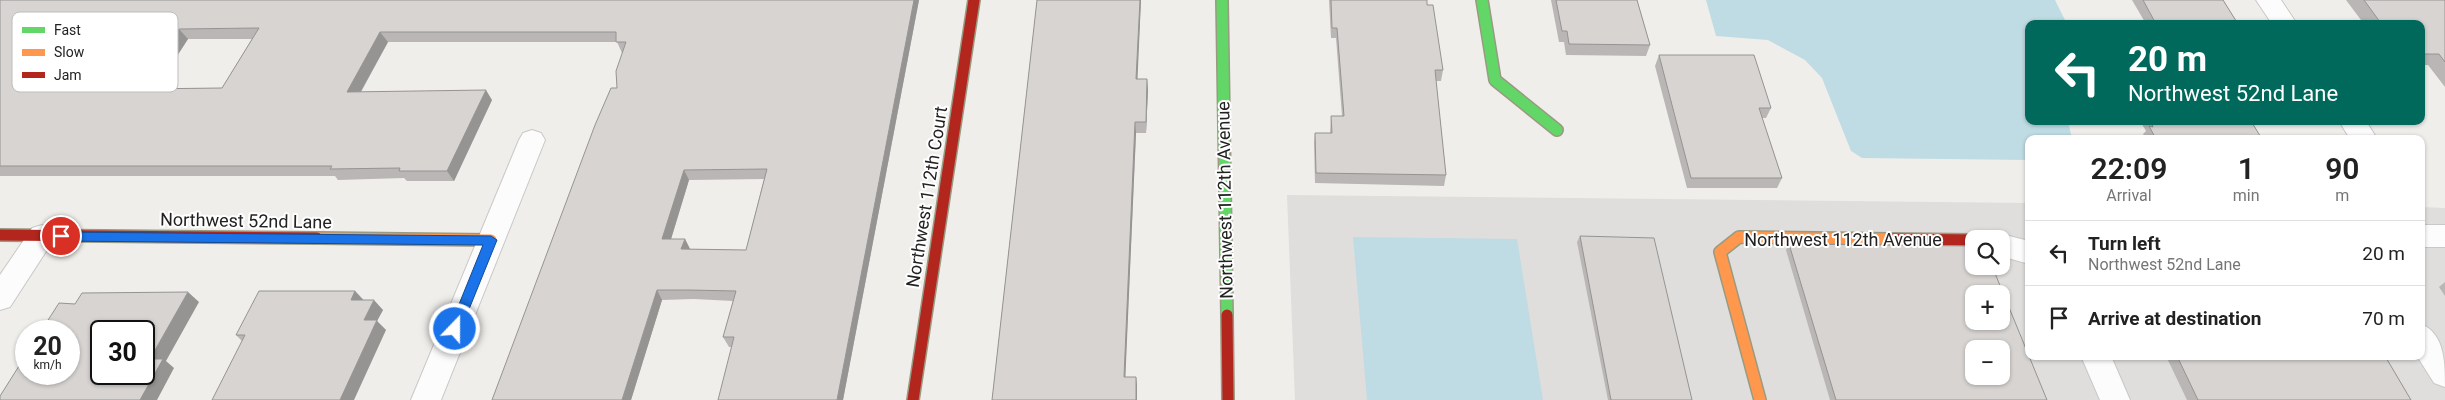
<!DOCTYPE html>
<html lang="en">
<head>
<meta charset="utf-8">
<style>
  body { margin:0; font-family:Roboto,sans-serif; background:#f6f6f6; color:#222; height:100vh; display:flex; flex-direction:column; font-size:19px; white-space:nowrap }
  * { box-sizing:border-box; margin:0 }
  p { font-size:16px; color:#767676 }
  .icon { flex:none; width:28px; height:28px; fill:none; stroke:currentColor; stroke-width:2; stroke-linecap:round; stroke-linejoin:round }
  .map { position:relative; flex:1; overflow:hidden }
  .details { position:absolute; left:2025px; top:135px; width:400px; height:225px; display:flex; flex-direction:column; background:#fff; border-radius:10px; box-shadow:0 1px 4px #0004 }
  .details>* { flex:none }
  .top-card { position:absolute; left:2025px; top:20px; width:400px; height:105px; border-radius:10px; box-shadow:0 1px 4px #0004; background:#00695c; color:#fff; overflow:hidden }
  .buttons { position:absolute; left:1965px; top:230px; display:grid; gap:10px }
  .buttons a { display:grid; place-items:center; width:45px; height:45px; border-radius:10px; background:#fff; box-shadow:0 1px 4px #0004; font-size:25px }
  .speed { position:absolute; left:15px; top:320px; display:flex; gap:10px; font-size:25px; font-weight:700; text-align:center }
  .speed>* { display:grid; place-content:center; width:65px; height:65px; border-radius:50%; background:#fff; box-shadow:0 1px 4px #0004; line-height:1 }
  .speed small { font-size:12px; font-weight:400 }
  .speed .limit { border:2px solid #111; border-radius:8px; background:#fff; color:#111 }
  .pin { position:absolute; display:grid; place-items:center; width:42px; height:42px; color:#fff; margin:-21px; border:2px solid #fff; border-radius:50%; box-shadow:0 1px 5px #0007 }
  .me { position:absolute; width:55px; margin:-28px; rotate:22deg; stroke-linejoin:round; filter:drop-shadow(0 0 4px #0008) }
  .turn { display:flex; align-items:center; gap:18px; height:105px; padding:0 20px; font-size:22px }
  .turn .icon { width:65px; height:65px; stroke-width:2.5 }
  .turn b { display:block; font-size:35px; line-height:42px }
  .eta { display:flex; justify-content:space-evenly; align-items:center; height:85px; text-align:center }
  .eta b { font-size:30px; font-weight:600; line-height:35px }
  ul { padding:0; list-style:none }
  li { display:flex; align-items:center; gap:15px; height:65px; padding:0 20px; border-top:1px solid #e0e0e0 }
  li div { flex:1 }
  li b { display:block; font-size:19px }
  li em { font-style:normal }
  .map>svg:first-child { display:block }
  .residential { fill:#dfdedc; fill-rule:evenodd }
  .water { fill:#bfdbe3 }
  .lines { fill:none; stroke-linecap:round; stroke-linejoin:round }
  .street-casing { stroke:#c9c8c7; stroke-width:2 }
  .fast-casing { stroke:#999a82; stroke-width:14 }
  .slow-casing { stroke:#999a82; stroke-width:14 }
  .jam-casing { stroke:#999a82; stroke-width:14 }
  .street { fill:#fdfcfc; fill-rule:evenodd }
  .fast { stroke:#63d668; stroke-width:11 }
  .slow { stroke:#ff974d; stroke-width:11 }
  .jam { stroke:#b3261e; stroke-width:11 }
  .wall { fill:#b9b6b5; fill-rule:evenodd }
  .shaded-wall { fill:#969493 }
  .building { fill:#d7d4d2; stroke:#969493; fill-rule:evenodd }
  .route { fill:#1a73e8; stroke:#114b97 }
  .labels { text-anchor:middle; stroke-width:4; stroke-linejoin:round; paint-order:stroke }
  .street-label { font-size:18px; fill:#222; stroke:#fff }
  .key { fill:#fff; stroke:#bdbdbd; stroke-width:1 }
  .key-label { font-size:14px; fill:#222 }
</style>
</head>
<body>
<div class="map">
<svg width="2445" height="400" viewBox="0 0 2445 400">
  <rect width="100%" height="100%" fill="#f0eeeb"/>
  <path class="residential" d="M 1287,195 L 2029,203 L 2029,356 L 2421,356 L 2421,207 L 2445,208 L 2445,400 L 1295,400 ZM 1974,239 L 2001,239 L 2001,266 L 1974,266 ZM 1974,294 L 2001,294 L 2001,321 L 1974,321 ZM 1974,349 L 2001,349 L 2001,376 L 1974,376 Z"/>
  <g class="water">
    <path d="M 1706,0 L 2055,0 L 2067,24 L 2029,24 L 2029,121 L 2068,121 L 2072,139 L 2029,139 L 2029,160 L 1862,158 L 1851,151 L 1822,78 L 1805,60 L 1768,40 L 1716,36 Z"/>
    <path d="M 1353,237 L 1517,239 L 1543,400 L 1367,400 Z"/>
  </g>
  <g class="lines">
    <g class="street-casing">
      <g id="street">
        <path d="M 2256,0 L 2281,0 L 2297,24 L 2272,24 Z"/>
        <path d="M 2339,121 L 2366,121 L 2376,137 L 2350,139 Z"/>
        <path d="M 532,130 L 541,133 L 545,140 L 441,400 L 411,400 L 519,140 L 523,133 Z"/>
        <path d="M 42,225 L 52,228 L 56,236 L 10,307 L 0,310 L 0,275 L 32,228 Z"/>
        <rect x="2421" y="225" width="24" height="22"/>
        <path d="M 2001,234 L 2029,241 L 2029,264 L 2001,256 L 2001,239 L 1990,239 Z"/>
        <path d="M 2421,324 C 2445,334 2445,363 2445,387 L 2434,383 L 2417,356 L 2421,356 Z"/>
        <path d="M 2081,356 L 2111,356 L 2130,400 L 2100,400 Z"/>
      </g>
    </g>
    <g class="fast-casing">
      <g id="fast">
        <path d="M 1222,0 L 1227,315"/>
        <path d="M 1482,0 L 1495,80 L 1557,130"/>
      </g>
    </g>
    <g class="slow-casing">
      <g id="slow">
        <path d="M 317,238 L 491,240"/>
        <path d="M 1760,400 L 1720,252 L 1739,237 L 1891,239"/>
      </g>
    </g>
    <g class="jam-casing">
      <g id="jam">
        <path d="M 0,235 L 317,238"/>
        <path d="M 1891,239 L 1974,240"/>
        <path d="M 1227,315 L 1228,400"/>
        <path d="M 913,400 L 974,0"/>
      </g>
    </g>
    <use href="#street" class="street"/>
    <use href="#fast" class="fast"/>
    <use href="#slow" class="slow"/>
    <use href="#jam" class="jam"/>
  </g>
  <g class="wall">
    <path d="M 0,0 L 919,0 L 843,400 L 732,347 L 729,347 L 723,337 L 733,301 L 694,299 L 662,300 L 631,400 L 492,400 L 617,88 L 623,53 L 622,53 L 617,42 L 388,42 L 361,92 L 492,100 L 454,181 L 407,181 L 404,178 L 338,180 L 335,176 L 0,176 ZM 188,39 L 252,39 L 222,88 L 156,89 ZM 764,179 L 746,250 L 690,249 L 685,239 L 671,239 L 689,180 Z"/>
    <path d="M 1037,0 L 1141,0 L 1137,79 L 1147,79 L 1148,90 L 1146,133 L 1136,133 L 1125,377 L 1136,377 L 1137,386 L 1137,400 L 992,400 Z"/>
    <path d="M 1329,0 L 1427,0 L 1427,5 L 1443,70 L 1441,81 L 1436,81 L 1446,175 L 1444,186 L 1315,183 L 1314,143 L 1315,133 L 1330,133 L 1331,116 L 1342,116 L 1336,38 L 1331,38 Z"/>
    <path d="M 1551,0 L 1637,0 L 1650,45 L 1646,56 L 1566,55 L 1564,42 L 1559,42 Z"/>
    <path d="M 2132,0 L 2223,0 L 2238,24 L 2146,24 Z"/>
    <path d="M 2346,0 L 2445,0 L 2445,87 L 2428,65 L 2421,65 L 2421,24 L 2364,24 Z"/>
    <path d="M 1659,55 L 1771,108 L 1766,118 L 1762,118 L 1782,178 L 1777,188 L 1687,188 L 1655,66 Z"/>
    <path d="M 2140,121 L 2251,121 L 2262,139 L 2146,139 L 2143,134 L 2146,131 Z"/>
    <path d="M 1580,236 L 1692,400 L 1608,400 L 1577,242 Z"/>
    <path d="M 1789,244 L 2047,400 L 1830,400 L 1786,250 Z"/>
    <path d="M 2445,282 L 2445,296 L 2439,287 Z"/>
    <path d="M 355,291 L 364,300 L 383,310 L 377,321 L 386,330 L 242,341 L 236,335 Z"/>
    <path d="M 2166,356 L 2385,356 L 2411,400 L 2187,400 Z"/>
  </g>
  <g class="shaded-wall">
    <path d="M 914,0 L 919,0 L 843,400 L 837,400 Z"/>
    <path d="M 1140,0 L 1141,0 L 1137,90 L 1136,79 Z"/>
    <path d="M 179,29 L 188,39 L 149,99 L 139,89 Z"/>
    <path d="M 380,32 L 388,42 L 355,102 L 347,92 Z"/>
    <path d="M 1147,79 L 1148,90 L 1146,133 L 1146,122 Z"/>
    <path d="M 486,90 L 492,100 L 454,181 L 447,171 Z"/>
    <path d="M 1135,122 L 1136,133 L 1125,386 L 1124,377 Z"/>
    <path d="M 684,170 L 689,180 L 668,249 L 662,239 Z"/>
    <path d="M 685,239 L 690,249 L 687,259 L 681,249 Z"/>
    <path d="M 657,290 L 662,300 L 631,400 L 622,400 Z"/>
    <path d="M 355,291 L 364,301 L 351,300 Z"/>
    <path d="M 188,292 L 199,302 L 166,361 L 174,368 L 157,400 L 140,400 L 150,359 Z"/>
    <path d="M 374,300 L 383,310 L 377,321 L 386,330 L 354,400 L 340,400 L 364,320 Z"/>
    <path d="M 1136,377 L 1137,386 L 1137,400 L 1136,400 Z"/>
  </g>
  <g class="building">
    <path d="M 0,0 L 914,0 L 837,400 L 718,400 L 734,337 L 723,337 L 736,291 L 689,290 L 657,290 L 622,400 L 492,400 L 595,125 L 611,88 L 617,88 L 616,71 L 626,42 L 616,42 L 616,32 L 380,32 L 347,92 L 486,90 L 447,171 L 399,171 L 400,168 L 330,169 L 332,166 L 0,166 ZM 259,28 L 222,88 L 139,89 L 179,29 ZM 767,169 L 746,250 L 681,249 L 685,239 L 662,239 L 684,170 Z"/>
    <path d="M 1037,0 L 1140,0 L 1136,79 L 1147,79 L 1146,122 L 1135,122 L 1124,377 L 1136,377 L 1136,400 L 992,400 Z"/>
    <path d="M 1331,0 L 1427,0 L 1427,5 L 1433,5 L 1443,70 L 1435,70 L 1446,175 L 1316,173 L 1315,133 L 1332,133 L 1331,116 L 1344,116 L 1337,28 L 1332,28 Z"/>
    <path d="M 1556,0 L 1637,0 L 1650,45 L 1569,44 L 1567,31 L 1562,31 Z"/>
    <path d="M 2143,0 L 2223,0 L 2238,24 L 2156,24 Z"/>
    <path d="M 2364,0 L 2445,0 L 2445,62 L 2439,54 L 2421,54 L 2421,24 L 2389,24 L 2388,22 L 2380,22 Z"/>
    <path d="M 1659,55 L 1754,55 L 1771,108 L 1759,108 L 1782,178 L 1691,178 Z"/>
    <path d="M 2151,121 L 2251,121 L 2262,139 L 2156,139 L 2149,126 L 2153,127 Z"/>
    <path d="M 1580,236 L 1654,238 L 1692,400 L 1611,400 Z"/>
    <path d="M 1789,244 L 1974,246 L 1974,266 L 1992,266 L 2047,400 L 1836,400 ZM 1974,294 L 2001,294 L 2001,321 L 1974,321 ZM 1974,349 L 2001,349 L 2001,376 L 1974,376 Z"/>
    <path d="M 259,291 L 355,291 L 351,300 L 374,300 L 364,320 L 377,320 L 340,400 L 212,400 L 245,335 L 236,335 Z"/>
    <path d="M 188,292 L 150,359 L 163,359 L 140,400 L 0,400 L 0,396 L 26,355 L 26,374 L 69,374 L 69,331 L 41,331 L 59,303 L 75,304 L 82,293 ZM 101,331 L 144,331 L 144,374 L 101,374 Z"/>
    <path d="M 2177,356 L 2385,356 L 2411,400 L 2198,400 Z"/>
  </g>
  <path class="route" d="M 61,232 L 491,236 L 497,240 L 461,329 L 455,334 L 449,329 L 483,245 L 61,241 L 56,236 Z"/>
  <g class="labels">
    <g class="street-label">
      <text transform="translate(927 197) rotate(-81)" y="6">Northwest 112th Court</text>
      <text transform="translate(1225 200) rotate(-91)" y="6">Northwest 112th Avenue</text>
      <text transform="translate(246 221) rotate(1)" y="6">Northwest 52nd Lane</text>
      <text x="1843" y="246">Northwest 112th Avenue</text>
    </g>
  </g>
  <rect x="12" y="12" width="166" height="80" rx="8" class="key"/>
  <rect x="22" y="27" width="23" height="6" fill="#63d668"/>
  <rect x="22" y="49" width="23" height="7" fill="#ff974d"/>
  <rect x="22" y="72" width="23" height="6" fill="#b3261e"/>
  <g class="key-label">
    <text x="54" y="35">Fast</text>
    <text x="54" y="57">Slow</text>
    <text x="54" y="80">Jam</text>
  </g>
</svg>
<div class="buttons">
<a><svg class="icon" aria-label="search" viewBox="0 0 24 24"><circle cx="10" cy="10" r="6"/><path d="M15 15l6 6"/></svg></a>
<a>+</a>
<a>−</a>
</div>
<div class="speed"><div>20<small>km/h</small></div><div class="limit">30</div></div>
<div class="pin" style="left:61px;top:236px;background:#d93025"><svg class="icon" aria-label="arrive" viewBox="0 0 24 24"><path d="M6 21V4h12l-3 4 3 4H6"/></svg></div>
<svg class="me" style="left:455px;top:329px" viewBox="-20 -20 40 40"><circle r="17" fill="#1a73e8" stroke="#fff" stroke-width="3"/><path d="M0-11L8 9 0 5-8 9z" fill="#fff"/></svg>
<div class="top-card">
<div class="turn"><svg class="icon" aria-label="left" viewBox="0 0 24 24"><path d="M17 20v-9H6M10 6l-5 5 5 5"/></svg><div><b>20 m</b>Northwest 52nd Lane</div></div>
</div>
<section class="details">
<div class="eta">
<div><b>22:09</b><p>Arrival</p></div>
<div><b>1</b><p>min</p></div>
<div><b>90</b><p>m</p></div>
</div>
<ul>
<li><svg class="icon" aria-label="left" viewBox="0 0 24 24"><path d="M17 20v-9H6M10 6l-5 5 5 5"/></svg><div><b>Turn left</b><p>Northwest 52nd Lane</p></div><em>20 m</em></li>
<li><svg class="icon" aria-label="arrive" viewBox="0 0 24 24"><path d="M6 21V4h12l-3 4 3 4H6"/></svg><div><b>Arrive at destination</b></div><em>70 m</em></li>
</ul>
</section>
</div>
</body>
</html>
